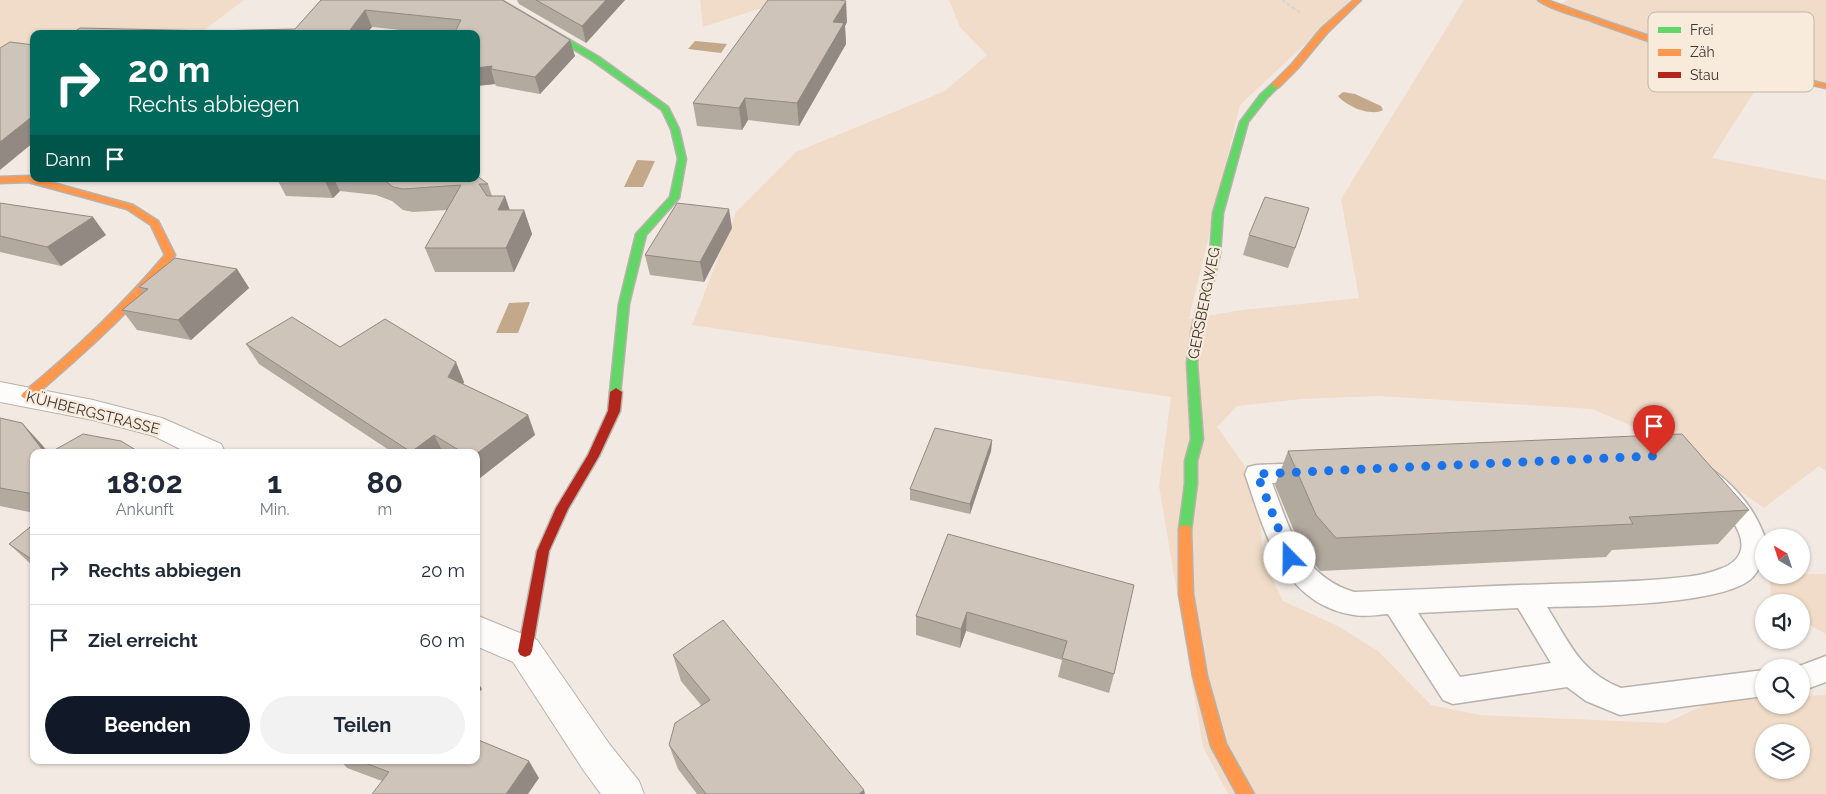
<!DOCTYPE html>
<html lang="de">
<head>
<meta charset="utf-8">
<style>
  body { margin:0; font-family:Raleway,sans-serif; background:#f2f2f3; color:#1f2937; height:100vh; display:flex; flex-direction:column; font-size:19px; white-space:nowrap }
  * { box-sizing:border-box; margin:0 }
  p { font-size:16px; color:#747a83 }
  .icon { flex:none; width:28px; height:28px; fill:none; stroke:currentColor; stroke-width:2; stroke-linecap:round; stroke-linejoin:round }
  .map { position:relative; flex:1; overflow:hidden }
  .panel { position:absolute; left:30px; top:449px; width:450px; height:315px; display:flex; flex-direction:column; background:#fff; border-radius:10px; box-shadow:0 1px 4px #0004 }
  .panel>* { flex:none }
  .guide { position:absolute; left:30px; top:30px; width:450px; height:152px; border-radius:10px; box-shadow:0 1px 4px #0004; background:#00695c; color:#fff; overflow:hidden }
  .needle { width:32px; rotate:321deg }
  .tools { position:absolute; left:1755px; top:529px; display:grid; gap:10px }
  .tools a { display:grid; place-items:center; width:55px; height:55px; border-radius:50%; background:#fff; box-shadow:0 1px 4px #0004; font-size:25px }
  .pin { position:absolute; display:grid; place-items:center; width:42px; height:42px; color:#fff; margin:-51px -21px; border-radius:50% 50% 50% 0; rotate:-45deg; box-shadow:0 0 5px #0007 }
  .pin .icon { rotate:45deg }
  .me { position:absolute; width:55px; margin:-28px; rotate:338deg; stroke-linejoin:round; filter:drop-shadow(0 0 4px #0008) }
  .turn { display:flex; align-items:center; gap:18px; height:105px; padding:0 15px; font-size:22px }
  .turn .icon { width:65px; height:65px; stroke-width:2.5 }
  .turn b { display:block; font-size:35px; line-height:42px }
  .then { display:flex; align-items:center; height:48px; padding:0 15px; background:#0003; gap:10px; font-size:19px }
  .eta { display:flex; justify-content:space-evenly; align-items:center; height:85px; text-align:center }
  .eta b { font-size:30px; font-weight:700; line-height:35px }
  .cta { display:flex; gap:10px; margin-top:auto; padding:10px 15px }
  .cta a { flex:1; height:58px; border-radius:30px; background:#111827; color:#fff; font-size:20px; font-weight:700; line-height:58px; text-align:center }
  .cta a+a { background:#f2f2f3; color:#1f2937 }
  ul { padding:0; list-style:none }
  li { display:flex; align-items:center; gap:15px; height:70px; padding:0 15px; border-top:1px solid #e0e1e3 }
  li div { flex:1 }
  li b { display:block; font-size:19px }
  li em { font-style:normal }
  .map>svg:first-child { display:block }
  .green { fill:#f0dcc8; fill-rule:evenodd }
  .water { fill:#c4a88a }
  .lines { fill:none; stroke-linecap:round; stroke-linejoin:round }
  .lane-casing { stroke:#b8b2ac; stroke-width:3 }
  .street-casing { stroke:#b8b2ac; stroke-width:2 }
  .fast-casing { stroke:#b8b2ac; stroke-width:3 }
  .slow-casing { stroke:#b8b2ac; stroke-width:3 }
  .jam-casing { stroke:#b8b2ac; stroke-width:3 }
  .path { stroke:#d8d6d4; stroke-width:2; stroke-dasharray:4 2; stroke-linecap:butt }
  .lane { fill:#fdfcfb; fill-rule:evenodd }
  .street { fill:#fdfcfb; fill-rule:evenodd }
  .fast { fill:#63d668; fill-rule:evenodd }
  .slow { fill:#ff974d; fill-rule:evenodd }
  .jam { fill:#b3261e; fill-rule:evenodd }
  .wall { fill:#b2a99f }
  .shaded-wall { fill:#918982 }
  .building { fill:#cfc4b9; stroke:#918982 }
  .route { stroke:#1a73e8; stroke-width:9; stroke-dasharray:0 16.2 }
  .labels { text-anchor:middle; stroke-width:4.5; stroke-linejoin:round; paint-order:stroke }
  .street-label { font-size:15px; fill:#3b3631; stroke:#f8ebdc }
  .key { fill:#f8ebdc; stroke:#bfb5a9; stroke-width:1 }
  .key-label { font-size:14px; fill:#3b3631 }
</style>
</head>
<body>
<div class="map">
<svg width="1826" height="794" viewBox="0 0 1826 794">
  <rect width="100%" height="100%" fill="#f2eae2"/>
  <g class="green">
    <path d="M 0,0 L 244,0 L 199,34 L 34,34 L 34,45 L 0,47 Z"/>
    <path d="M 700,0 L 772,0 L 768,6 L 703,27 Z"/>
    <path d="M 949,0 L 1352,0 L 1240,105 L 1189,319 L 1242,310 L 1359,298 L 1341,199 L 1464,0 L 1534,0 L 1561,4 L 1567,0 L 1826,0 L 1826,82 L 1770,73 L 1763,78 L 1712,158 L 1826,180 L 1826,471 L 1819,466 L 1764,508 L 1670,442 L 1592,409 L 1378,396 L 1301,399 L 1237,406 L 1217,427 L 1243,463 L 1259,507 L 1263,560 L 1283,601 L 1338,626 L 1378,651 L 1431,705 L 1480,715 L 1666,723 L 1717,699 L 1764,697 L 1764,705 L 1801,705 L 1801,696 L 1826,695 L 1826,794 L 1228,794 L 1203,747 L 1159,486 L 1171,397 L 692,325 L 736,212 L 796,152 L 945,91 L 987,55 L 960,27 ZM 1764,732 L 1801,732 L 1801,770 L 1764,770 Z"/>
    <path d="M 1801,574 L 1826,574 L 1826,634 L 1801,620 L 1801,602 L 1771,602 L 1770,575 Z"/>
  </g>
  <g class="water">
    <path d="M 695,41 L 727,44 L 721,53 L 688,49 Z"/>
    <path d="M 1343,92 L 1355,94 L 1381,106 L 1383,110 C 1371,117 1346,106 1338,96 Z"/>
    <path d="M 637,160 L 655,161 L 643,187 L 624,187 Z"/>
    <path d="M 530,302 L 518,333 L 496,333 L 509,303 Z"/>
  </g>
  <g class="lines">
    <g class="lane-casing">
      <g id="lane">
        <path d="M 1654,447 C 1703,453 1749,491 1765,538 L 1764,538 C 1764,553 1764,564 1753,577 C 1726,606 1589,606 1547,607 C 1569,642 1580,672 1621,688 L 1764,670 L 1764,696 L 1620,715 L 1586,701 L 1567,687 L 1453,704 L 1443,700 L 1388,614 C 1377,615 1364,617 1354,615 C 1282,604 1265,532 1245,474 L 1248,467 L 1257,465 ZM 1654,465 C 1688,469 1784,546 1720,569 C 1703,576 1683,577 1664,579 C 1627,582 1589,583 1551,584 C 1485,586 1420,590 1354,592 C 1301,576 1290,529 1272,483 ZM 1518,608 L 1551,663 L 1460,677 L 1418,613 Z"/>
        <path d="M 1826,656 L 1826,682 L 1801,691 L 1801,668 L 1794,668 Z"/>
      </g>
    </g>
    <g class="street-casing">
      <g id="street">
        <path d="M 0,382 L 93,400 L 162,418 L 221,444 L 225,452 L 186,452 L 154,436 L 93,420 L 0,402 Z"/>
        <path d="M 476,615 L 537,640 L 610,745 L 639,781 L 644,794 L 601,794 L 584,771 L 513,662 L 476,646 Z"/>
      </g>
    </g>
    <g class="fast-casing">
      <g id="fast">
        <path d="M 493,0 L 501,0 L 599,57 L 668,107 L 679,129 L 686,159 L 679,198 L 646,235 L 629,304 L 620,395 L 616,396 L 610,392 L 619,304 L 636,234 L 670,197 L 678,159 L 671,129 L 662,110 L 593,61 Z"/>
        <path d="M 1273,83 L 1280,85 L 1267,98 L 1248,122 L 1223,213 L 1220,254 L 1202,328 L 1197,363 L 1203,439 L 1197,461 L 1197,484 L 1191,530 L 1190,534 L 1185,535 L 1180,534 L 1179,530 L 1185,484 L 1185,461 L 1191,439 L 1187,363 L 1192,328 L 1210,254 L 1213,213 L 1240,122 L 1261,94 Z"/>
      </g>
    </g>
    <g class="slow-casing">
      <g id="slow">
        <path d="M 1354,0 L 1361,0 L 1327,33 L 1298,68 L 1279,87 L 1273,87 L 1273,83 L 1292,64 L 1321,29 Z"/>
        <path d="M 1538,0 L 1547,0 C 1638,34 1730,64 1826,84 L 1826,88 C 1747,72 1670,50 1594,22 C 1578,16 1551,10 1538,0 Z"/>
        <path d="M 28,176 L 133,205 L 158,221 L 175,255 C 135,309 82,355 31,399 L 27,400 L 21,396 L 23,393 C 74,351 122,306 165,255 L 151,225 L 127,209 L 28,182 L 0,183 L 0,177 Z"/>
        <path d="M 1185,525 L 1190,526 L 1191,530 L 1193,594 L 1207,676 L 1226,744 L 1254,794 L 1237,794 L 1211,746 L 1193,676 L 1179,594 L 1179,530 L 1180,526 Z"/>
      </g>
    </g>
    <g class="jam-casing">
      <path id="jam" d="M 616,388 L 622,392 L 620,411 L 599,456 L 568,509 L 549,551 L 532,651 L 530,655 L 525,657 L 520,655 L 518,651 L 537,551 L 556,508 L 588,455 L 608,411 L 610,392 Z"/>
    </g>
    <path class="path" d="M 1282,0 L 1302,14"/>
    <use href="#lane" class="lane"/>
    <use href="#street" class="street"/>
    <use href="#fast" class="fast"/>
    <use href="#slow" class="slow"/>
    <use href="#jam" class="jam"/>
  </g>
  <g class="wall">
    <path d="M 321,0 L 502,0 L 575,56 L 540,94 L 496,86 L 495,84 L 476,86 L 476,34 L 439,34 L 372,27 L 366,34 L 71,34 L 295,29 Z"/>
    <path d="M 517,0 L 625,0 L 586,43 L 519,4 Z"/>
    <path d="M 847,22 L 845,26 L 846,44 L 799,126 L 748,120 L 742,130 L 697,126 L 693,103 Z"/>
    <path d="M 277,179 L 476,179 L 488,184 L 492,196 L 510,210 L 524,210 L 532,234 L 514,272 L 435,272 L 425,248 L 447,210 L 413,212 L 403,210 L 392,201 L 376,195 L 340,191 L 333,198 L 286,196 Z"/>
    <path d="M 0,203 L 106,235 L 61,266 L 0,252 Z"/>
    <path d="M 1303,227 L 1288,268 L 1243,255 L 1249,235 Z"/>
    <path d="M 732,228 L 704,282 L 650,275 L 645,255 Z"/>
    <path d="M 237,269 L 249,288 L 191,340 L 137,330 L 122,310 L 143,293 L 139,287 Z"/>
    <path d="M 246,344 L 340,347 L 464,382 L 463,384 L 528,415 L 535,435 L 480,478 L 476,475 L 476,452 L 392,452 L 259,364 Z"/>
    <path d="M 0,418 L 22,423 L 43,446 L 34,452 L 34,513 L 0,506 Z"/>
    <path d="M 992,440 L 991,451 L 970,514 L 910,500 L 910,489 Z"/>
    <path d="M 1288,451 L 1749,510 L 1718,544 L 1612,550 L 1606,557 L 1320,571 L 1301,548 L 1275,485 Z"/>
    <path d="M 34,524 L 34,567 L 9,544 Z"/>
    <path d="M 948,534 L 1114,674 L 1109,693 L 1058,677 L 1062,660 L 966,631 L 960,648 L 916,635 L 916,616 Z"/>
    <path d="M 673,655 L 865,794 L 697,794 L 678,769 L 669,745 L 701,705 L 681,681 Z"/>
    <path d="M 340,760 L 476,760 L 539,778 L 382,781 L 347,768 Z"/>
  </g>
  <g class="shaded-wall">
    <path d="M 606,0 L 625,0 L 586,43 L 582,26 Z"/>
    <path d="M 846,1 L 847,22 L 845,26 L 846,44 L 799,126 L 797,103 L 833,22 Z"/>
    <path d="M 365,10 L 372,27 L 366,34 L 347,34 Z"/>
    <path d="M 570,40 L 575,56 L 540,94 L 535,77 Z"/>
    <path d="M 492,66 L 491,69 L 495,84 L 476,86 L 476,68 Z"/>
    <path d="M 745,98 L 748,120 L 742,130 L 739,108 Z"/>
    <path d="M 34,115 L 34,142 L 0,170 L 0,142 Z"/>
    <path d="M 324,179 L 334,179 L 340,191 L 333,198 Z"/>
    <path d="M 505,196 L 513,219 L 498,210 Z"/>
    <path d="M 729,209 L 732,228 L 704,282 L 700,262 Z"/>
    <path d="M 524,210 L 532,234 L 514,272 L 506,248 Z"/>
    <path d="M 93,217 L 106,235 L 61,266 L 47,247 Z"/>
    <path d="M 237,269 L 249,288 L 191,340 L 178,320 Z"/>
    <path d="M 456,362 L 464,382 L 457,397 L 448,377 Z"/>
    <path d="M 528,415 L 535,435 L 480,478 L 476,470 L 476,454 Z"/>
    <path d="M 22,423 L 43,446 L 48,452 L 44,452 Z"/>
    <path d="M 434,435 L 443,452 L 411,452 Z"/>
    <path d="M 992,440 L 991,451 L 970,514 L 970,504 Z"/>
    <path d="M 967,612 L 966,631 L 960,648 L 961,629 Z"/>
    <path d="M 476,679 L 482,689 L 476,696 Z"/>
    <path d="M 529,761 L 539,778 L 528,794 L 506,794 Z"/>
    <path d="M 864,790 L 865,794 L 859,794 Z"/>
  </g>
  <g class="building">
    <path d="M 321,0 L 502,0 L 570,40 L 535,77 L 491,69 L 492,66 L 476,68 L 476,34 L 454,34 L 461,20 L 365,10 L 347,34 L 71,34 L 80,28 L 213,31 L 295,29 Z"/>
    <path d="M 536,0 L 606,0 L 582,26 Z"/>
    <path d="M 768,0 L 839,0 L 846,1 L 833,22 L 844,23 L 797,103 L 745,98 L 739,108 L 693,103 Z"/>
    <path d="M 10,42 L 34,45 L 34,115 L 0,142 L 0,48 Z"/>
    <path d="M 476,175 L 488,184 L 479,184 L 487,196 L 505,196 L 498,210 L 524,210 L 506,248 L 425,248 L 461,185 L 403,189 L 393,187 L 383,179 L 476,179 Z"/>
    <path d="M 1265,197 L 1309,208 L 1295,248 L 1249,235 Z"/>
    <path d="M 0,203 L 93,217 L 47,247 L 0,236 Z"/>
    <path d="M 677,203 L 729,209 L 700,262 L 645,255 Z"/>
    <path d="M 175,258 L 237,269 L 178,320 L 122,310 L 148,289 L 139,287 Z"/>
    <path d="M 292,317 L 340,347 L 385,319 L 456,362 L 448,377 L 528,415 L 476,454 L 476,452 L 462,452 L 434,435 L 411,452 L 246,344 Z"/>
    <path d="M 0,418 L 22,423 L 44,452 L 34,452 L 34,494 L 0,488 Z"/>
    <path d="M 935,428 L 992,440 L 970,504 L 910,489 Z"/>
    <path d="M 83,434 L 121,441 L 139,452 L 51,452 Z"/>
    <path d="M 1682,434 L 1749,510 L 1629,517 L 1633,524 L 1336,538 L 1316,515 L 1288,451 Z"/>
    <path d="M 34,524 L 34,561 L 9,544 Z"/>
    <path d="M 948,534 L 1134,585 L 1114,674 L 1062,658 L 1067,641 L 967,612 L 961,629 L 916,616 Z"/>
    <path d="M 723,620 L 864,790 L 859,794 L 706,794 L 669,745 L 675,723 L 710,700 L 673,655 Z"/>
    <path d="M 476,739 L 529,761 L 506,794 L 372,794 L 389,772 L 357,760 L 476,760 Z"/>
  </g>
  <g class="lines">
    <path class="route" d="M 1290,558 L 1257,474 L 1654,456"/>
  </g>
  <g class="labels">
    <g class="street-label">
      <text transform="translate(1204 303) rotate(-79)" y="5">GERSBERGWEG</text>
      <text transform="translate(93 413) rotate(14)" y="5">KÜHBERGSTRASSE</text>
    </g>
  </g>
  <rect x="1648" y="12" width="166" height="80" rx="8" class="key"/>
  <rect x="1658" y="27" width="23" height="6" fill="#63d668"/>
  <rect x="1658" y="49" width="23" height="7" fill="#ff974d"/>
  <rect x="1658" y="72" width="23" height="6" fill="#b3261e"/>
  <g class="key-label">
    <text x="1690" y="35">Frei</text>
    <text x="1690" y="57">Zäh</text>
    <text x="1690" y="80">Stau</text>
  </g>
</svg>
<div class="tools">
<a><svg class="needle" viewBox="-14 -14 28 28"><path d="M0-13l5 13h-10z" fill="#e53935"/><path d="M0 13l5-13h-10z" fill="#747a83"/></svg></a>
<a><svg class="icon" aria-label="sound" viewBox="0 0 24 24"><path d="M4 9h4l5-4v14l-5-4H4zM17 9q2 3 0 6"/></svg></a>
<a><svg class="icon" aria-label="search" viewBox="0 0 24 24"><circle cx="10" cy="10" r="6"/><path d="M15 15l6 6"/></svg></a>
<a><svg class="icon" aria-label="layers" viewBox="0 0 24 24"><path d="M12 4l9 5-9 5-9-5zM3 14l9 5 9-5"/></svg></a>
</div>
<div class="pin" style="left:1654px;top:456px;background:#d93025"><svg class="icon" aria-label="arrive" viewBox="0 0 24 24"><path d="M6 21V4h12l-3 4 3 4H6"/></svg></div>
<svg class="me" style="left:1290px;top:558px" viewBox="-20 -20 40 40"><circle r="19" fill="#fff"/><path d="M0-13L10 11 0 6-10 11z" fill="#1a73e8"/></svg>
<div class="guide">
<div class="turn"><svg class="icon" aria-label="right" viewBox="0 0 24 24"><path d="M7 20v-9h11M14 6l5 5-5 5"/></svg><div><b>20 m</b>Rechts abbiegen</div></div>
<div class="then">Dann<svg class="icon" aria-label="arrive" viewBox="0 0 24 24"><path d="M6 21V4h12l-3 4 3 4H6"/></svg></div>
</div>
<section class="panel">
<div class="eta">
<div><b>18:02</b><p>Ankunft</p></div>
<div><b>1</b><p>Min.</p></div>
<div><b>80</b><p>m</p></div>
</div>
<ul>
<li><svg class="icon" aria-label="right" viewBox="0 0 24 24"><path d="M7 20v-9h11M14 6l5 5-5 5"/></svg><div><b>Rechts abbiegen</b></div><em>20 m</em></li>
<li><svg class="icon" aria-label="arrive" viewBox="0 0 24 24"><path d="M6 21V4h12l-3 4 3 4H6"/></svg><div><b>Ziel erreicht</b></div><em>60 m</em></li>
</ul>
<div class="cta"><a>Beenden</a><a>Teilen</a></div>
</section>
</div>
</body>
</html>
